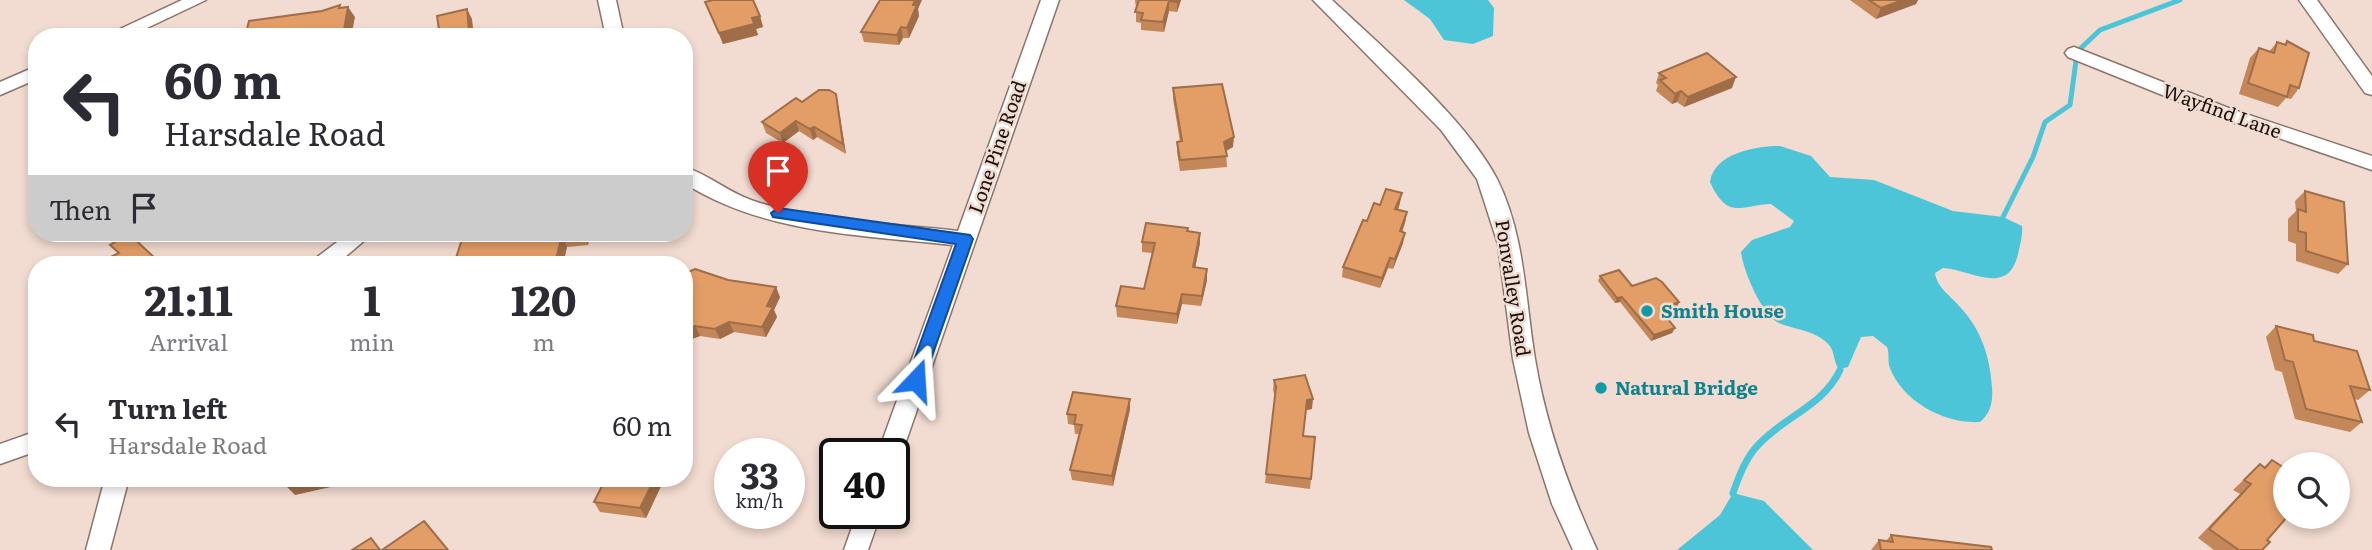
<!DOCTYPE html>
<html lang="en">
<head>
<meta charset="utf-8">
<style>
  body { margin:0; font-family:Literata,serif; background:#f2f2f3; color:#2b2b33; height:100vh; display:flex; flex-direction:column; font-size:26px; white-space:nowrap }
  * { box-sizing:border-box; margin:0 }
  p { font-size:23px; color:#7c7c81 }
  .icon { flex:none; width:38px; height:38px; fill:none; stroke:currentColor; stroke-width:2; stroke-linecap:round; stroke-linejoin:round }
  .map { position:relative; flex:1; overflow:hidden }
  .side { position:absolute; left:28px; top:256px; width:665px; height:231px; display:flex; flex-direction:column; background:#fff; border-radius:28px; box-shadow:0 4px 10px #0003 }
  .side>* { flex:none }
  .top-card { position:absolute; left:28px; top:28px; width:665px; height:214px; border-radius:28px; box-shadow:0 4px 10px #0003; background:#fff; color:#2b2b33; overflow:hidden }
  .controls { position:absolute; left:2273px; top:452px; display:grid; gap:14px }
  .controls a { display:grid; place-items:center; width:77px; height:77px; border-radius:50%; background:#fff; box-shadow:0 4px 10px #0003; font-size:35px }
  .speed { position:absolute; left:714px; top:438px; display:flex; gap:14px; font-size:35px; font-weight:700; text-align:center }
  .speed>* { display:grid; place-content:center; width:91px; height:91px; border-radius:50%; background:#fff; box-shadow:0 4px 10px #0003; line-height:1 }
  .speed small { font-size:18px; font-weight:400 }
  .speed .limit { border:4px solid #111; border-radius:10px; background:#fff; color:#111 }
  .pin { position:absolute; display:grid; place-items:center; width:60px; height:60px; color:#fff; margin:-72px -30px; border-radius:50% 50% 50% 0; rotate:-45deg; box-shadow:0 0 7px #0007 }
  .pin .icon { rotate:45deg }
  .me { position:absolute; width:77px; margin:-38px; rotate:20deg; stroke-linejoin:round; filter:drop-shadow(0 0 5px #0008) }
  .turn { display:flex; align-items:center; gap:24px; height:147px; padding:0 21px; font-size:32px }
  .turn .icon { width:91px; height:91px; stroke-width:2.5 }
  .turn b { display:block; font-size:49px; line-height:60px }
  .then { display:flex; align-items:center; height:66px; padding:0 21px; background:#0003; gap:14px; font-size:26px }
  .eta { display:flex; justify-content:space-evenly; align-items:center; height:119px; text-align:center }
  .eta b { font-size:42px; font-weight:700; line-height:49px }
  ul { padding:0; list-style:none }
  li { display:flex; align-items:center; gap:21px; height:98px; padding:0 21px }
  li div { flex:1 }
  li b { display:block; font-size:26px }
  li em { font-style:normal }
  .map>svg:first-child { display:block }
  .water { fill:#4dc5d9 }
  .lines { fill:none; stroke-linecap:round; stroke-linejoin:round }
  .stream-far1 { stroke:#4dc5d9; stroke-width:5 }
  .stream { stroke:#4dc5d9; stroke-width:7 }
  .minor-casing { stroke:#8a756c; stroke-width:3 }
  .minor { fill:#fff; fill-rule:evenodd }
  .wall { fill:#c38759 }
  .shaded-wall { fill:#9f6e48 }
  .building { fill:#e39d67; stroke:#9f6e48; stroke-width:2 }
  .route { fill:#1a73e8; stroke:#114b97; stroke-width:2 }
  .culture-dot { fill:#0f9aa8; stroke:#f2dbd0; stroke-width:2.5 }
  .labels { text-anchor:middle; stroke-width:5; stroke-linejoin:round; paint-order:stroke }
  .street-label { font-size:19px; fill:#18110d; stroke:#f2dbd0 }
  .culture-label { font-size:19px; font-weight:bold; fill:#0d838f; stroke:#f2dbd0; text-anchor:start }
</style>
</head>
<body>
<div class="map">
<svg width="2372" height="550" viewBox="0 0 2372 550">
  <rect width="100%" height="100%" fill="#f2dbd0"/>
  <g class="water">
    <path d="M 1404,0 L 1488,0 L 1494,8 L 1493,36 L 1473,44 L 1444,40 L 1430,19 Z"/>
    <path d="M 1780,146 L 1811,156 L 1830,177 L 1874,180 L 1953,211 L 2003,217 L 2022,226 C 2023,235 2020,245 2018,254 C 2008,297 1972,270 1943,268 L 1935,273 C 1937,288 1951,296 1960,307 C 1981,329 1990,357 1992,387 C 1993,401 1991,413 1980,422 C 1945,424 1903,402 1890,368 C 1887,361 1890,354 1887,347 L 1873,336 L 1861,337 L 1848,367 L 1839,369 C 1833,362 1835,351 1829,345 C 1816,330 1795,330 1779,323 C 1762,316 1743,270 1741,252 L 1752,240 L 1790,227 L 1794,221 L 1771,204 C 1741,205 1728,221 1710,182 C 1714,153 1756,146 1780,146 Z"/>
    <path d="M 1733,493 L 1764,501 L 1813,550 L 1677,550 L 1720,515 Z"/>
  </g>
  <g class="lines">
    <g class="stream-far1">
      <path d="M 2081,48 L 2100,30 L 2180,0"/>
      <path d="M 2003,217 L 2033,157 L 2045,122 L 2070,105 L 2076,61"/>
    </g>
    <path class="stream" d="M 1733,493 C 1739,476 1746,457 1759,444 C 1785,416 1823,406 1840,370"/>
    <g class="minor-casing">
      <g id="minor">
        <path d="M 182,0 L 206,0 L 128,37 L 103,37 Z"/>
        <path d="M 598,0 L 616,0 L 624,37 L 606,37 Z"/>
        <path d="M 1041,0 L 1059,0 L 902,453 L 894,461 L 894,453 L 878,453 L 953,245 C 862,235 764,234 684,183 L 684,167 C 708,174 728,192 751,200 C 817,223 890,223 958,231 Z"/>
        <path d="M 1313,0 L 1332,0 C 1382,47 1466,119 1497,179 C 1525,235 1525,298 1535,359 C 1546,426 1569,489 1597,550 L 1573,550 L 1552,504 L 1529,433 L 1513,359 L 1498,244 L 1477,179 L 1441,130 Z"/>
        <path d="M 2299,0 L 2317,0 L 2372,76 L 2372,95 L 2365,93 Z"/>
        <path d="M 2074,47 L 2231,109 L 2372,156 L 2372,170 L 2217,117 L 2068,57 L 2065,53 L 2068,49 Z"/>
        <path d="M 37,66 L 37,79 L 0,95 L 0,82 Z"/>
        <path d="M 349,233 L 373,233 L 337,264 L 313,264 L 316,258 Z"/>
        <path d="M 37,431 L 37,451 L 0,464 L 0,444 Z"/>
        <path d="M 105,478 L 129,478 L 110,550 L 86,550 Z"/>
        <path d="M 857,513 L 881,513 L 868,550 L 844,550 Z"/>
      </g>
    </g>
    <use href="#minor" class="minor"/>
  </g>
  <g class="wall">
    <path d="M 1135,0 L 1181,0 L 1177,12 L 1169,11 L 1164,32 L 1141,30 L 1141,23 L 1136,22 L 1136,8 Z"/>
    <path d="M 1850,0 L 1918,0 L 1916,4 L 1876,19 Z"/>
    <path d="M 705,2 L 760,16 L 763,27 L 756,29 L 758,35 L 723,44 Z"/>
    <path d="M 918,9 L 919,16 L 909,38 L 903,38 L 899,45 L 864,42 L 861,32 Z"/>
    <path d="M 2287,41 L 2299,88 L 2291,99 L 2286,98 L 2278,107 L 2239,94 L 2250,58 L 2259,48 L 2269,52 L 2277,42 L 2284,44 Z"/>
    <path d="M 1659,73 L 1732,88 L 1684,107 L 1677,102 L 1672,104 L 1656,91 L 1658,85 L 1656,83 Z"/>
    <path d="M 1173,88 L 1233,147 L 1226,151 L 1227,167 L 1180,171 L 1177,152 L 1177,142 L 1180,142 L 1173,99 Z"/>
    <path d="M 836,94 L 838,105 L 846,154 L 817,137 L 813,140 L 799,131 L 783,143 L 766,133 L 762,122 L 802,102 Z"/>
    <path d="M 2305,191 L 2348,264 L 2338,274 L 2296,261 L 2296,244 L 2288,241 L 2288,219 L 2296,211 L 2295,201 Z"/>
    <path d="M 1400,203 L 1398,210 L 1407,212 L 1405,223 L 1402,232 L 1403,243 L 1393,269 L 1388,268 L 1380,288 L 1342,277 L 1343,267 L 1367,221 L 1380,205 Z"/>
    <path d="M 1188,228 L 1188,231 L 1200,233 L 1200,243 L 1195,268 L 1207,280 L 1201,306 L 1182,304 L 1177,324 L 1117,317 L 1116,306 L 1144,289 L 1152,253 L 1142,252 L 1142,242 Z"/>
    <path d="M 464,233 L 590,233 L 588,245 L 567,247 L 563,264 L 426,264 L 456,258 Z"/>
    <path d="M 1600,276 L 1632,286 L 1677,308 L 1662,313 L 1675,328 L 1672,333 L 1651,341 L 1620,302 L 1615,303 L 1598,281 Z"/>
    <path d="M 684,278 L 780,297 L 774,310 L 777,317 L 766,337 L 734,332 L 720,339 L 700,336 L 689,340 L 684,340 Z"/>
    <path d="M 2276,326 L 2314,341 L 2370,390 L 2358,400 L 2355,399 L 2362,422 L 2350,432 L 2295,419 L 2282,372 L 2275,370 L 2266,337 Z"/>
    <path d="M 1274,380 L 1312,409 L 1306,410 L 1303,436 L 1315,437 L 1310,489 L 1265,483 L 1275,397 L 1273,390 Z"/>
    <path d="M 1130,399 L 1130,409 L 1113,486 L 1072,480 L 1070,470 L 1080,434 L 1075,434 L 1074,425 L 1068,424 L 1067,414 Z"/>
    <path d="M 2272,460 L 2267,540 L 2262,550 L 2214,550 L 2198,538 L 2240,494 L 2233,490 L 2260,464 L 2264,467 Z"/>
    <path d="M 601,478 L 658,478 L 662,484 L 646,518 L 600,512 L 594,502 L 604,482 Z"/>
    <path d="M 1891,535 L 1992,550 L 1871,550 L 1879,540 L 1886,541 Z"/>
  </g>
  <g class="shaded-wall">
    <path d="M 915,0 L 922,0 L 918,9 L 919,16 L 909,38 L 907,28 Z"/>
    <path d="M 1178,0 L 1181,0 L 1177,12 L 1177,2 Z"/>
    <path d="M 1903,0 L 1918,0 L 1916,4 L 1876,19 L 1881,8 Z"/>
    <path d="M 1169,1 L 1169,11 L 1164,32 L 1163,22 Z"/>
    <path d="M 348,7 L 355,17 L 351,37 L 339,37 Z"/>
    <path d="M 467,9 L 472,19 L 474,37 L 469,31 Z"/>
    <path d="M 760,16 L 763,27 L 756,29 L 758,35 L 723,44 L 719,33 L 752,18 Z"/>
    <path d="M 901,27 L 903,38 L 899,45 L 897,35 Z"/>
    <path d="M 1736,77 L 1732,88 L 1684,107 L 1688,97 Z"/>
    <path d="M 1681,91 L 1677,102 L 1672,104 L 1675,94 Z"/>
    <path d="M 836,94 L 838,105 L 846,154 L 843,144 Z"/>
    <path d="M 796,121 L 799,131 L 783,143 L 780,133 Z"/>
    <path d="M 814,127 L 817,137 L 813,140 L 810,129 Z"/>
    <path d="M 1234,137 L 1233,147 L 1224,152 L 1224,142 Z"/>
    <path d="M 1402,193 L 1400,203 L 1393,220 L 1395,209 Z"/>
    <path d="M 1407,212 L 1405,223 L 1398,242 L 1400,231 Z"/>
    <path d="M 583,233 L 590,233 L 588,245 L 582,234 Z"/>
    <path d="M 1200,233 L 1200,243 L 1193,278 L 1193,267 Z"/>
    <path d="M 1405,233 L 1403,243 L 1393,269 L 1395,259 Z"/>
    <path d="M 562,236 L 567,247 L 563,264 L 559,264 L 556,259 Z"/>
    <path d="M 1390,258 L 1388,268 L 1380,288 L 1382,278 Z"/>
    <path d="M 157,260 L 161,264 L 150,264 Z"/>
    <path d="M 1207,269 L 1207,280 L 1201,306 L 1202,296 Z"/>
    <path d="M 776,287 L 780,297 L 774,310 L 777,317 L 766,337 L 762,327 L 767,306 Z"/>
    <path d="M 1182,294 L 1182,304 L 1177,324 L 1177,314 Z"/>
    <path d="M 1622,297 L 1620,302 L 1615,303 L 1617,298 Z"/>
    <path d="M 1679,302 L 1677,308 L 1657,315 L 1660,309 Z"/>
    <path d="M 729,322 L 734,332 L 720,339 L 715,329 Z"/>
    <path d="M 695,326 L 700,336 L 689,340 L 684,330 Z"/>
    <path d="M 1675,328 L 1672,333 L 1651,341 L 1654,335 Z"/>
    <path d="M 1130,399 L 1130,409 L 1113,486 L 1112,476 Z"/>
    <path d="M 1313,399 L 1312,409 L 1306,410 L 1307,400 Z"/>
    <path d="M 318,478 L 371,478 L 295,495 L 285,485 Z"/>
    <path d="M 651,478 L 658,478 L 662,484 L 646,518 L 640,508 Z"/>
  </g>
  <g class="building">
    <path d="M 713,0 L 753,0 L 760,16 L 752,18 L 754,24 L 719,33 L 705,2 Z"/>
    <path d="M 880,0 L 915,0 L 913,5 L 917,5 L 907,28 L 901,27 L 897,35 L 861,32 Z"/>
    <path d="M 1139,0 L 1178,0 L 1177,2 L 1169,1 L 1163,22 L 1141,20 L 1143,13 L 1135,12 Z"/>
    <path d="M 1869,0 L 1903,0 L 1881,8 Z"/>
    <path d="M 340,5 L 339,8 L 348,7 L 344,30 L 340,31 L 339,37 L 245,37 L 249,21 L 322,11 Z"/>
    <path d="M 467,9 L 469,31 L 479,29 L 480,37 L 440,37 L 437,16 Z"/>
    <path d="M 2287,41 L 2309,53 L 2299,88 L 2290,85 L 2287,97 L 2248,83 L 2259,48 L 2274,53 L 2277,42 L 2286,45 Z"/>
    <path d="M 1707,53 L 1736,77 L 1688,97 L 1681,91 L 1675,94 L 1660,80 L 1666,78 L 1659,73 Z"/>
    <path d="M 1222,84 L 1234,137 L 1224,142 L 1227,156 L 1180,160 L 1177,142 L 1182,141 L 1173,88 Z"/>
    <path d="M 819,90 L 829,90 L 836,94 L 843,144 L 814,127 L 810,129 L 796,121 L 780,133 L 762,122 L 796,98 L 802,102 Z"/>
    <path d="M 1386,189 L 1402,193 L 1395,209 L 1407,212 L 1400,231 L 1405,233 L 1395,259 L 1390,258 L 1382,278 L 1343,267 L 1363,220 L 1367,221 L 1374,203 L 1380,205 Z"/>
    <path d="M 2305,191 L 2344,202 L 2348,264 L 2306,251 L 2306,233 L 2298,231 L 2298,209 L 2306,212 Z"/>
    <path d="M 1146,223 L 1188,228 L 1187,231 L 1200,233 L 1193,267 L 1207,269 L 1202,296 L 1182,294 L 1177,314 L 1116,306 L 1121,286 L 1144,289 L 1155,243 L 1142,242 Z"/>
    <path d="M 464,233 L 583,233 L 582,234 L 562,236 L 556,259 L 504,264 L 426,264 L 427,261 L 456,258 Z"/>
    <path d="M 129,234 L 157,260 L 150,264 L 96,264 L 119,253 L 110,245 Z"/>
    <path d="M 695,269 L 728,280 L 776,287 L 767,306 L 773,307 L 762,327 L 729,322 L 715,329 L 695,326 L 684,330 L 684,278 L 688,272 Z"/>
    <path d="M 1619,270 L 1632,286 L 1656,278 L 1662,282 L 1679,302 L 1660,309 L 1675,328 L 1654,335 L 1622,297 L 1617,298 L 1600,276 Z"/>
    <path d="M 2276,326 L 2313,335 L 2314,341 L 2357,351 L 2370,390 L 2350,386 L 2362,422 L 2306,409 L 2293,362 L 2285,360 Z"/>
    <path d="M 1305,375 L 1313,399 L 1307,400 L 1303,436 L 1315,437 L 1311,479 L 1266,474 L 1276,387 L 1274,380 Z"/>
    <path d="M 1073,392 L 1130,399 L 1112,476 L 1070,470 L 1082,425 L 1074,424 L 1076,415 L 1067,414 Z"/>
    <path d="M 2272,460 L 2286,469 L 2286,516 L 2288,516 L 2267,540 L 2270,542 L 2262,550 L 2239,550 L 2209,529 L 2251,484 L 2244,480 L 2260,464 L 2265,468 Z"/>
    <path d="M 287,478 L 318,478 L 285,485 Z"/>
    <path d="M 606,478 L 655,478 L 640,508 L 594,502 Z"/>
    <path d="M 424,521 L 448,550 L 382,550 Z"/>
    <path d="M 1891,535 L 1991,547 L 1992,550 L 1881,550 L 1879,540 L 1893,542 Z"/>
    <path d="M 371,538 L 380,550 L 352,550 Z"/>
  </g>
  <path class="route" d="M 778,208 L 970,235 L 973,239 L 922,385 L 916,387 L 907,380 L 956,244 L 773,217 L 771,213 Z"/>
  <g class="culture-dot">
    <circle cx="1647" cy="311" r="7"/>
    <circle cx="1601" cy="388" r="7"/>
  </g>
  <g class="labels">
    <g class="street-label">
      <text transform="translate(2222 111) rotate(20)" y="7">Wayfind Lane</text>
      <text transform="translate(997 147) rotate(-71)" y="7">Lone Pine Road</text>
      <text transform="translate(1513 288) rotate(81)" y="7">Ponvalley Road</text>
    </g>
    <g class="culture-label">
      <text x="1661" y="318">Smith House</text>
      <text x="1615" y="395">Natural Bridge</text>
    </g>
  </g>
</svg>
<div class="controls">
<a><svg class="icon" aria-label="search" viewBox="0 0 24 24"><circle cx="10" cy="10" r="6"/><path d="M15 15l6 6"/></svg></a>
</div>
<div class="speed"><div>33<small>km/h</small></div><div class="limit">40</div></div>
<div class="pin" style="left:778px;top:213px;background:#d93025"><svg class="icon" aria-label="arrive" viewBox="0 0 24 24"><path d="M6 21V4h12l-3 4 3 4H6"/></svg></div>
<svg class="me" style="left:916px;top:380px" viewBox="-20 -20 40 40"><path d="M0-17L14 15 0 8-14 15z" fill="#1a73e8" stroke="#fff" stroke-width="4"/></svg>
<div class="top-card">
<div class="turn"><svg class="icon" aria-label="left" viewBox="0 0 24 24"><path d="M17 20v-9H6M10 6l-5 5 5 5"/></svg><div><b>60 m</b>Harsdale Road</div></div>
<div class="then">Then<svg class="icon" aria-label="arrive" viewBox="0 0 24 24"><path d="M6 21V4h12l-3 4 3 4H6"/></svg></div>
</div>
<section class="side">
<div class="eta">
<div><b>21:11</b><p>Arrival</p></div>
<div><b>1</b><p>min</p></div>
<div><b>120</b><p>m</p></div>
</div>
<ul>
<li><svg class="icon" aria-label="left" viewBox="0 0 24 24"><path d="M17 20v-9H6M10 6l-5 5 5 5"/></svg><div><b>Turn left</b><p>Harsdale Road</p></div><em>60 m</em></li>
</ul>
</section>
</div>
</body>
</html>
